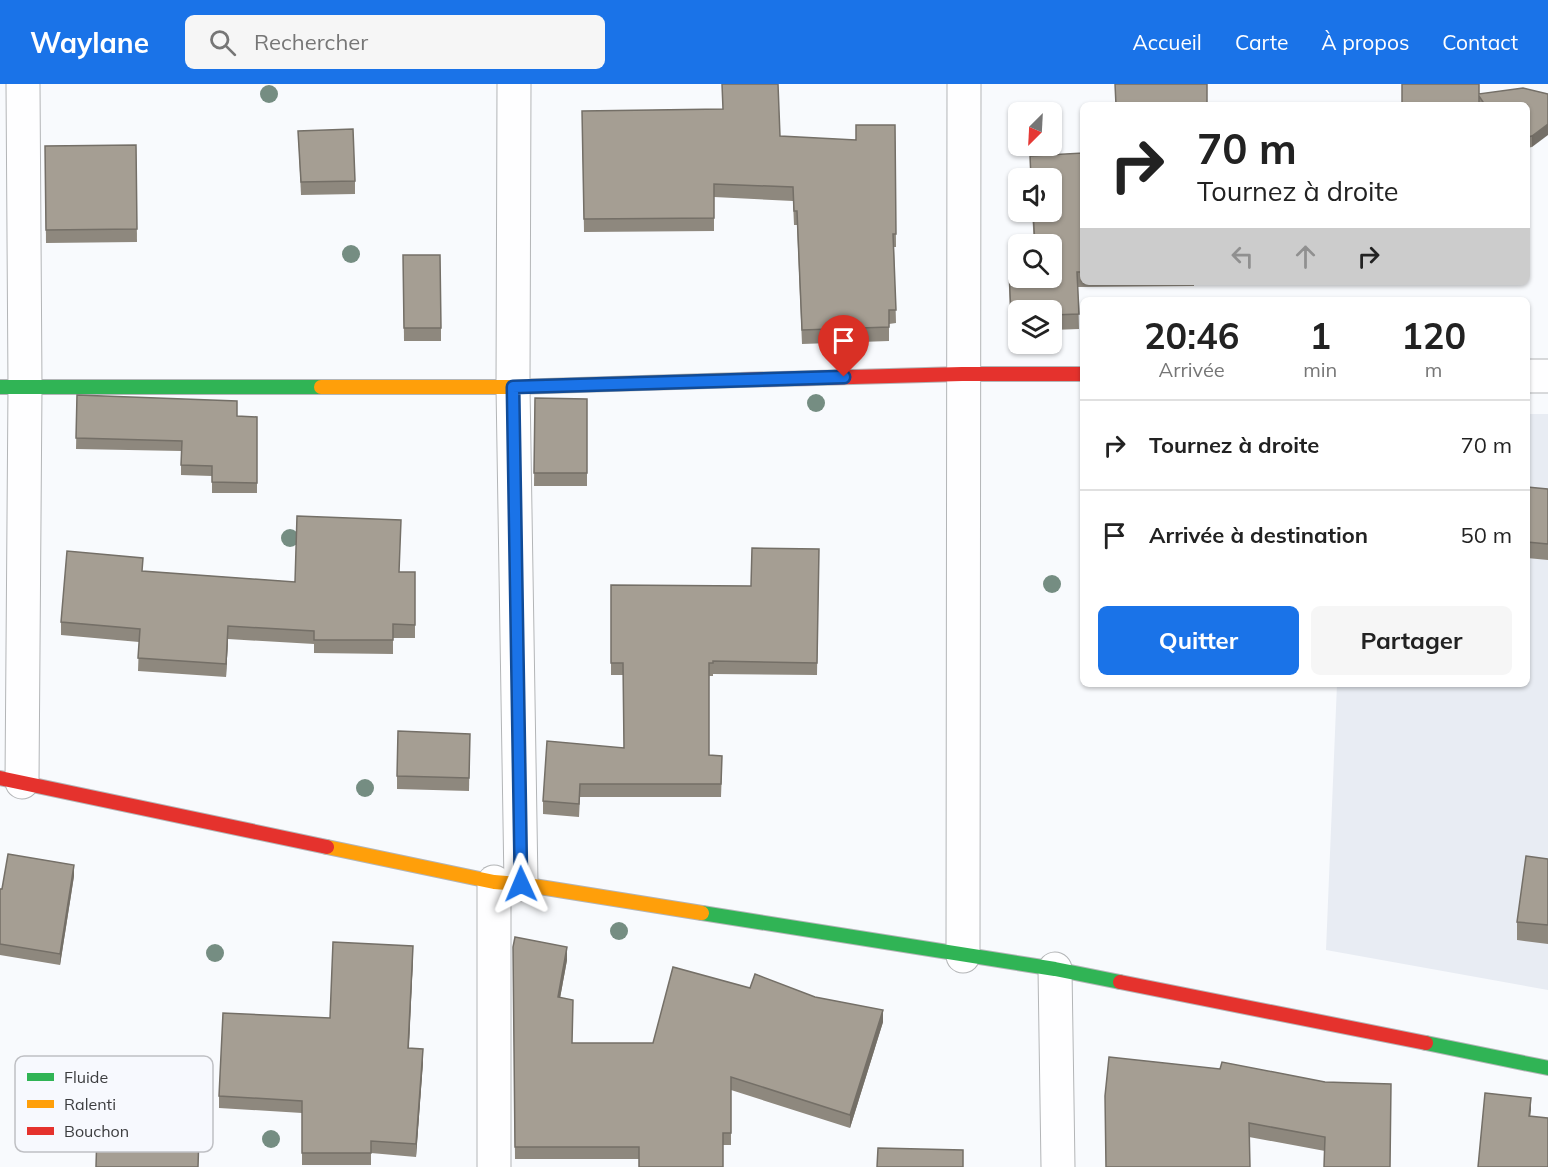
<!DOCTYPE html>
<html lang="fr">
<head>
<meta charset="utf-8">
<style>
  body { margin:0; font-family:Mulish,sans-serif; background:#f6f6f6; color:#222; height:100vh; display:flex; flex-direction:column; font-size:22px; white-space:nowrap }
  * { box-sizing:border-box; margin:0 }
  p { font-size:20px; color:#767676 }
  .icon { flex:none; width:33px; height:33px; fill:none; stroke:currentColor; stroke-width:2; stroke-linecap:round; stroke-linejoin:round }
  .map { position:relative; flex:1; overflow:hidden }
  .side { position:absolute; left:1080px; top:213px; width:450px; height:390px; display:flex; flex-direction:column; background:#fff; border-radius:9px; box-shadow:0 2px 4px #0004 }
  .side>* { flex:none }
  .banner { position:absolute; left:1080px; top:18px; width:450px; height:183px; border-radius:9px; box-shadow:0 2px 4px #0004; background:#fff; color:#222; overflow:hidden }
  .needle { width:39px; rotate:204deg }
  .fabs { position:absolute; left:1008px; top:18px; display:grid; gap:12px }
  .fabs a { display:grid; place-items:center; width:54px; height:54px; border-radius:9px; background:#fff; box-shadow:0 2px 4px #0004; font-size:30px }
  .pin { position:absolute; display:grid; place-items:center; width:51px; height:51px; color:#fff; margin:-62px -26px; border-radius:50% 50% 50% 0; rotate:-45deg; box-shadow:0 0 6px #0007 }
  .pin .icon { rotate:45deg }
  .me { position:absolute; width:66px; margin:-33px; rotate:359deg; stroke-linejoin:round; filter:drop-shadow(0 0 4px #0008) }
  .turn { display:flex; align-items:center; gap:21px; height:126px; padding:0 18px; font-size:27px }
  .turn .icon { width:78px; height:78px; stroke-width:2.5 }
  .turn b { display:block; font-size:42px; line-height:51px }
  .lanes { display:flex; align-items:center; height:57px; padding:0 18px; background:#0003; justify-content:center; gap:30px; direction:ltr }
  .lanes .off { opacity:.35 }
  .eta { display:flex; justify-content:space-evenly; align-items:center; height:102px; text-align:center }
  .eta b { font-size:36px; font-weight:700; line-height:42px }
  .cta { display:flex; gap:12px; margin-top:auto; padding:12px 18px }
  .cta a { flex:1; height:69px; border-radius:9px; background:#1a73e8; color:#fff; font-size:24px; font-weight:700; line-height:69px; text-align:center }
  .cta a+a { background:#f6f6f6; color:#222 }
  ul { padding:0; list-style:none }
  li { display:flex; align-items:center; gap:18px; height:90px; padding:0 18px; border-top:2px solid #e0e0e0 }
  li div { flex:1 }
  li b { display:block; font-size:22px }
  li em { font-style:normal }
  header { display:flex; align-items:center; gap:36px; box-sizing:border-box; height:84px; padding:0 30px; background:#1a73e8; color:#fff }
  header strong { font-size:28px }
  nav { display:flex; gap:33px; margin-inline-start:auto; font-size:21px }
  .search { width:420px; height:54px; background:#f6f6f6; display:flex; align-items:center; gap:15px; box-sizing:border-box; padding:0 21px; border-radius:9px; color:#767676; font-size:22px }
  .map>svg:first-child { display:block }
  .built { fill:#e8ecf3 }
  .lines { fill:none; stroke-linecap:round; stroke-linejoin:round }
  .street-casing { stroke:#b3b5b7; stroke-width:35 }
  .fast-casing { stroke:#b3b5b7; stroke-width:16 }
  .slow-casing { stroke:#b3b5b7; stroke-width:16 }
  .jam-casing { stroke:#b3b5b7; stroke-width:16 }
  .street { stroke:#fefeff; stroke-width:33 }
  .fast { stroke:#30b455; stroke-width:14 }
  .slow { stroke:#ff9f0a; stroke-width:14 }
  .jam { stroke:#e5322d; stroke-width:14 }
  .tree { fill:#758d82 }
  .wall { fill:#8e887e }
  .shaded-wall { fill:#746f67 }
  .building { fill:#a59e93; stroke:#746f67; stroke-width:1.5 }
  .route-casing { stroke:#114b97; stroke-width:15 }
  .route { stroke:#1a73e8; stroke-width:10 }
  .key { fill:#f7f9fe; stroke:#bfc0c4; stroke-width:1.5 }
  .key-label { font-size:16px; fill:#3b3c3e }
</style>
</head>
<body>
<header>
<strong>Waylane</strong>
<div class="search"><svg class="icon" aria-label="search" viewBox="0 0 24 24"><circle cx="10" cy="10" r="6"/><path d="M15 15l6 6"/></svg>Rechercher</div>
<nav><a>Accueil</a><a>Carte</a><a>À propos</a><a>Contact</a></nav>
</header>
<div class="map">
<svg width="1548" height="1083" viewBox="0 0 1548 1083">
  <rect width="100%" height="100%" fill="#f8fafd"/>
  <path class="built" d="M 1527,330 L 1548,330 L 1548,906 L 1326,866 L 1337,600 L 1527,600 Z"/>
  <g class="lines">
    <g class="street-casing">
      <g id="street">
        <path d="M 514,0 L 513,303 L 521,800"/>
        <path d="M 1527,292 L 1548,292"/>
        <path d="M 22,698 L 25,303 L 23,0"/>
        <path d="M 963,872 L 964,0"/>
        <path d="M 1055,885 L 1058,1083"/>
        <path d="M 494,1083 L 494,798"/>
      </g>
    </g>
    <g class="fast-casing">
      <g id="fast">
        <path d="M 0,303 L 321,303"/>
        <path d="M 702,829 L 1055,885 L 1120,898"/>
        <path d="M 1426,959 L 1548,984"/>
      </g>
    </g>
    <g class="slow-casing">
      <g id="slow">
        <path d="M 321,303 L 513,303 L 740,296"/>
        <path d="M 327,763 L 494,798 L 521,800 L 702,829"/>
      </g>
    </g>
    <g class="jam-casing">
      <g id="jam">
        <path d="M 740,296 L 962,290 L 1083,290"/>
        <path d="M 0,694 L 327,763"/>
        <path d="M 1120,898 L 1426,959"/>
      </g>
    </g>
    <use href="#street" class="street"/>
    <use href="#fast" class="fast"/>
    <use href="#slow" class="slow"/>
    <use href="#jam" class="jam"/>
  </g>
  <g class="tree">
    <circle cx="269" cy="10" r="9"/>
    <circle cx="351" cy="170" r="9"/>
    <circle cx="816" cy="319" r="9"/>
    <circle cx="290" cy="454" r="9"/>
    <circle cx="1052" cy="500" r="9"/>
    <circle cx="365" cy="704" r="9"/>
    <circle cx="619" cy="847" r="9"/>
    <circle cx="215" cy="869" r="9"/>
    <circle cx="271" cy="1055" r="9"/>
  </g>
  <g class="wall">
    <path d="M 1480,10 L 1548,10 L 1532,63 L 1527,64 L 1527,21 L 1402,21 Z"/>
    <path d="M 722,25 L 780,52 L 856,56 L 895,41 L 896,163 L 894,163 L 896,239 L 889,240 L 889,257 L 802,260 L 797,141 L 794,141 L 793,117 L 714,113 L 714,147 L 584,148 L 582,27 Z"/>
    <path d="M 298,47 L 355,97 L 355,110 L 301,111 Z"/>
    <path d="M 136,61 L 137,158 L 46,159 L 45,62 Z"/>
    <path d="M 1083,69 L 1083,198 L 1194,198 L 1194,202 L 1078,203 L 1079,245 L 1052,246 L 1052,226 L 1018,226 L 1018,247 L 1011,247 L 1009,201 L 1052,194 L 1052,160 L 1034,160 L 1032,128 L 1052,128 L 1052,94 L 1030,94 L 1030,72 Z"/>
    <path d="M 403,171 L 441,244 L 441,257 L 404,257 Z"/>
    <path d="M 77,311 L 237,332 L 257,333 L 257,409 L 212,409 L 212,392 L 181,391 L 181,367 L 76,365 Z"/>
    <path d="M 535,314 L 587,315 L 587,402 L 534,402 Z"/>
    <path d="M 1527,403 L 1548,405 L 1548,476 L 1527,474 Z"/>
    <path d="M 819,465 L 817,591 L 713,590 L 713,592 L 709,592 L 709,671 L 722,685 L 721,713 L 580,713 L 579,733 L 543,730 L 543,717 L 624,664 L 623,591 L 611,591 L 611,501 L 751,502 Z"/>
    <path d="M 143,487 L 295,498 L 399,488 L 415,488 L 415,554 L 393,554 L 393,570 L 314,569 L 314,560 L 228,555 L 226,593 L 138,587 L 139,558 L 61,551 L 61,538 Z"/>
    <path d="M 470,650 L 469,707 L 397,705 L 397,692 Z"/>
    <path d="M 1548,775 L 1548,860 L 1517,856 L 1517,838 Z"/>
    <path d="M 74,792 L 60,881 L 0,871 L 0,805 Z"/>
    <path d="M 513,863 L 567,876 L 560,914 L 572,959 L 653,959 L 883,938 L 850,1044 L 731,1006 L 731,1061 L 723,1061 L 639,1075 L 515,1075 Z"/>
    <path d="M 413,874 L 409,964 L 423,978 L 416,1073 L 371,1069 L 371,1081 L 302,1081 L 302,1029 L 219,1024 L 219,1012 L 330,934 Z"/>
    <path d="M 1325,998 L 1391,1000 L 1325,1067 L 1249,1053 L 1105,1083 Z"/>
  </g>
  <g class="shaded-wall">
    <path d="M 1548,40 L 1548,51 L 1532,63 L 1532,52 Z"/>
    <path d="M 228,542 L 228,555 L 226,593 L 226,580 Z"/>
    <path d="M 74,781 L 74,792 L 60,881 L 60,870 Z"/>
    <path d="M 413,862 L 413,874 L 408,977 L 408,964 Z"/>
    <path d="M 567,863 L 567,876 L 558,925 L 558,913 Z"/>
    <path d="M 883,926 L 883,938 L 850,1044 L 850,1031 Z"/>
    <path d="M 423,965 L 423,978 L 416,1073 L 416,1060 Z"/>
    <path d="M 1531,1014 L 1531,1026 L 1529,1044 L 1529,1032 Z"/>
  </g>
  <g class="building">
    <path d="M 722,0 L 778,0 L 780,52 L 856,56 L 856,41 L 895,41 L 896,150 L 893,150 L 896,226 L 889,226 L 889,243 L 802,246 L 797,127 L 794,127 L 793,103 L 714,100 L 714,134 L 584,135 L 582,27 L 723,25 Z"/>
    <path d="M 1115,0 L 1207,0 L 1207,21 L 1116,21 Z"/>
    <path d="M 1402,0 L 1479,0 L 1479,10 L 1523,4 L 1548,10 L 1548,40 L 1532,52 L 1527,53 L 1527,21 L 1485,21 L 1479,12 L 1479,21 L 1402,21 Z"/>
    <path d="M 353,45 L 355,97 L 301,98 L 298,47 Z"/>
    <path d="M 136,61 L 137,145 L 46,146 L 45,62 Z"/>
    <path d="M 1083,69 L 1083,188 L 1077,188 L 1079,230 L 1052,231 L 1052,226 L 1018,226 L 1018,232 L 1011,232 L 1009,186 L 1018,186 L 1018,194 L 1052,194 L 1052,160 L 1035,160 L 1033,128 L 1052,128 L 1052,94 L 1031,94 L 1030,72 Z"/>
    <path d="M 403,171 L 440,171 L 441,244 L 404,244 Z"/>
    <path d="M 77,311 L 237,317 L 237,332 L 257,333 L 257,399 L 212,398 L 212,382 L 181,381 L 182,357 L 76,354 Z"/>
    <path d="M 535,314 L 587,315 L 587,389 L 534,389 Z"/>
    <path d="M 1527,403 L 1548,405 L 1548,460 L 1527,458 Z"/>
    <path d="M 297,432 L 401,436 L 399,488 L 415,488 L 415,541 L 393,540 L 393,556 L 314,556 L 314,547 L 228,542 L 226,580 L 138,574 L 140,545 L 61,538 L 67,467 L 143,474 L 142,487 L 295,498 Z"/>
    <path d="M 752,464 L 819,465 L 817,579 L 713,577 L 713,579 L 709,579 L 709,671 L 722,672 L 721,700 L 580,700 L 579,720 L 543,717 L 547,657 L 624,664 L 623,579 L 611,579 L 611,501 L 751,502 Z"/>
    <path d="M 398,647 L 470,650 L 469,694 L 397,692 Z"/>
    <path d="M 8,770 L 74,781 L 60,870 L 0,860 L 0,805 L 2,805 Z"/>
    <path d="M 1526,772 L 1548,775 L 1548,841 L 1517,838 Z"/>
    <path d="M 515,853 L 567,863 L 558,913 L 573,916 L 572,959 L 653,959 L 673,883 L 750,904 L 755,890 L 815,913 L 883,926 L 850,1031 L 731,993 L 731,1049 L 723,1049 L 723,1083 L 639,1083 L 639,1063 L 515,1063 L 513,863 Z"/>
    <path d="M 333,858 L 413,862 L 408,964 L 423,965 L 416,1060 L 371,1057 L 371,1069 L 302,1069 L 302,1017 L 219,1012 L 223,929 L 330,934 Z"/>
    <path d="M 1109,973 L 1220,985 L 1222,978 L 1325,998 L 1391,1000 L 1390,1083 L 1324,1083 L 1325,1053 L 1249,1039 L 1250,1083 L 1106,1083 L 1105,1012 Z"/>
    <path d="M 1485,1009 L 1531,1014 L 1529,1032 L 1548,1034 L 1548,1083 L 1478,1083 Z"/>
    <path d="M 97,1047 L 199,1050 L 198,1083 L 96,1083 Z"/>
    <path d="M 878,1064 L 963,1066 L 963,1083 L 877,1083 Z"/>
  </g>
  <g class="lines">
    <g class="route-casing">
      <path id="route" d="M 521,800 L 513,303 L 844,293"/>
    </g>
    <use href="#route" class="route"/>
  </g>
  <rect x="15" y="972" width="198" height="96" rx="9" class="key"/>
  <rect x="27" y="989" width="27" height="8" fill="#30b455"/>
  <rect x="27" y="1016" width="27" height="8" fill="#ff9f0a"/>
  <rect x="27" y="1043" width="27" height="8" fill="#e5322d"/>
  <g class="key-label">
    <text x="64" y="999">Fluide</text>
    <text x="64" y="1026">Ralenti</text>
    <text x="64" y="1053">Bouchon</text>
  </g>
</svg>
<div class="fabs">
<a><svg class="needle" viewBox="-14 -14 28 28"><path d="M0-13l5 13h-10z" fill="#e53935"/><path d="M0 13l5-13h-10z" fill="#767676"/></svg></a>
<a><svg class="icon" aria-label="sound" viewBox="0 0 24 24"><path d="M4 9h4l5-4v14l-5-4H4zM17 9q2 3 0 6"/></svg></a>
<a><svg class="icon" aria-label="search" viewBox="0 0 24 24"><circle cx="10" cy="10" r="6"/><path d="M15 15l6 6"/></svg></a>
<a><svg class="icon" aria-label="layers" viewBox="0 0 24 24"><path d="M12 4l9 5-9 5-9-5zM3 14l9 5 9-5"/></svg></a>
</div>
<div class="pin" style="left:844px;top:293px;background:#d93025"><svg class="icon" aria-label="arrive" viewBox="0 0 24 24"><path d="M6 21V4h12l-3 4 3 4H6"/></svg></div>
<svg class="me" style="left:521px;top:800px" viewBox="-20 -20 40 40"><path d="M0-17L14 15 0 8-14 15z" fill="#1a73e8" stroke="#fff" stroke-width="4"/></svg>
<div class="banner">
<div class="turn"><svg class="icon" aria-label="right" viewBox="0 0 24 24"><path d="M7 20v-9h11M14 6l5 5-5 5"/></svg><div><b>70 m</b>Tournez à droite</div></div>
<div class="lanes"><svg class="icon off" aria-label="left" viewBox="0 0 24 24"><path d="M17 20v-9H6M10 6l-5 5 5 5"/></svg><svg class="icon off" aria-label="ahead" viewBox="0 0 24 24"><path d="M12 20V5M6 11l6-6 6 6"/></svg><svg class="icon" aria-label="right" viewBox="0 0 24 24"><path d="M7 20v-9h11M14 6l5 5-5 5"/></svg></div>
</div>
<section class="side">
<div class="eta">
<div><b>20:46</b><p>Arrivée</p></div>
<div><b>1</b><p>min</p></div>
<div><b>120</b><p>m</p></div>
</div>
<ul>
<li><svg class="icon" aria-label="right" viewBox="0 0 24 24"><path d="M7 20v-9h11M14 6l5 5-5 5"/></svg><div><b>Tournez à droite</b></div><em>70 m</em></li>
<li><svg class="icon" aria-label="arrive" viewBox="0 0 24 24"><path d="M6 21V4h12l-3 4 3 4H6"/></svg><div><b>Arrivée à destination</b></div><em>50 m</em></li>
</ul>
<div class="cta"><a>Quitter</a><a>Partager</a></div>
</section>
</div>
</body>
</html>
